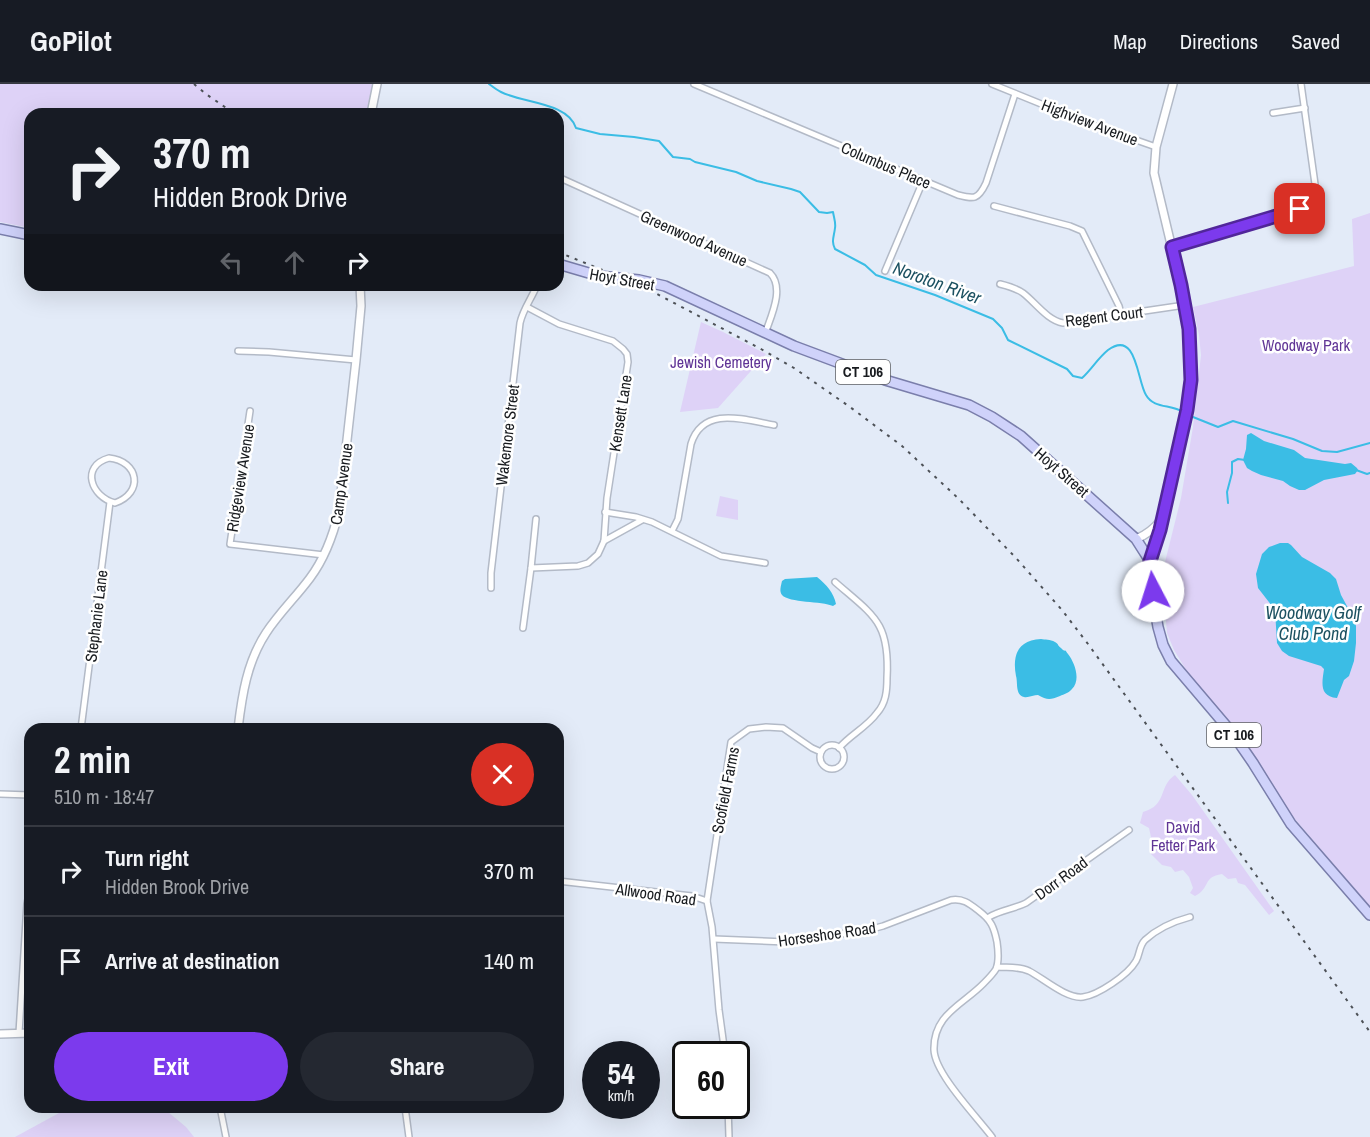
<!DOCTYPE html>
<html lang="en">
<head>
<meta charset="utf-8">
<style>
  body { margin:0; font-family:"Archivo Narrow",sans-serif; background:#242831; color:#f1f3f6; height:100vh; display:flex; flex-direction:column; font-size:22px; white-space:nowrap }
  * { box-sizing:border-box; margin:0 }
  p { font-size:20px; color:#9ea1a6 }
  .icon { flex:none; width:33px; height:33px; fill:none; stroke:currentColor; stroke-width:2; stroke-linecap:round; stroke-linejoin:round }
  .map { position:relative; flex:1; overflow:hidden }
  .sheet { position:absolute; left:24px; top:639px; width:540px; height:390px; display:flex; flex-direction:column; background:#171b24; border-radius:18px; box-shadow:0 6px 24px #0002 }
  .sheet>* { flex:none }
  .banner { position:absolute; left:24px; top:24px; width:540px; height:183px; border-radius:18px; box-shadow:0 6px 24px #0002; background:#171b24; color:#f1f3f6; overflow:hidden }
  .speed { position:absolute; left:582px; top:957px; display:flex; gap:12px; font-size:30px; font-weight:700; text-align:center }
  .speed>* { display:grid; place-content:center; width:78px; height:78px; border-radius:50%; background:#171b24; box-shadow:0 6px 24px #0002; line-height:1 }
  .speed small { font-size:15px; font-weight:400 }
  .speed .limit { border:3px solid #111; border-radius:9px; background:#fff; color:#111 }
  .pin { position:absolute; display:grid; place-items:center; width:51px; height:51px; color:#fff; margin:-26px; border-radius:12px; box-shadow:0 3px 9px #0006 }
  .me { position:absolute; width:66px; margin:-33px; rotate:355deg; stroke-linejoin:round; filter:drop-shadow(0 0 4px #0008) }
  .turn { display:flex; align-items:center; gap:21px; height:126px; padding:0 30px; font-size:27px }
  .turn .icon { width:78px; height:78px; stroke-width:2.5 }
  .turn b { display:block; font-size:42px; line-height:51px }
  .lanes { display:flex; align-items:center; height:57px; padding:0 30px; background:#0003; justify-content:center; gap:30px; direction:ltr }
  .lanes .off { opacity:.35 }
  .round { display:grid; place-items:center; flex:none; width:63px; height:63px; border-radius:32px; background:#242831 }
  .summary { display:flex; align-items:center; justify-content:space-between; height:102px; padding:0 30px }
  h1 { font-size:36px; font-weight:800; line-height:45px }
  .button { display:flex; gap:12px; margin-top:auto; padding:12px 30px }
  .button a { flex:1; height:69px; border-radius:36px; background:#7c3aed; color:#fff; font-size:24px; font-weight:800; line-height:69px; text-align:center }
  .button a+a { background:#242831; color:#f1f3f6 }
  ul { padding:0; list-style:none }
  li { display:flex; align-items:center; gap:18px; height:90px; padding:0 30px; border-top:2px solid #363941 }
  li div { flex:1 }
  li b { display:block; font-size:22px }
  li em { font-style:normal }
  header { display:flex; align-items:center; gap:36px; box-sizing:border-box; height:84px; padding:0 30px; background:#171b24; border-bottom:2px solid #363941 }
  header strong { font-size:28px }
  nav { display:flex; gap:33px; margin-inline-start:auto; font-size:21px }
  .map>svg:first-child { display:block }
  .green { fill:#ded2f7 }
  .water { fill:#3bbde5 }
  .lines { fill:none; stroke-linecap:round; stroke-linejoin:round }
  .stream { stroke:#3bbde5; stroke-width:2 }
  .minor-casing { stroke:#b3bac7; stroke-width:8 }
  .tertiary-casing { stroke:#b3bac7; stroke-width:10 }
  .primary-casing { stroke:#7a7eab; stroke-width:12 }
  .minor { stroke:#fff; stroke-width:5 }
  .tertiary { stroke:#fff; stroke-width:7 }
  .primary { stroke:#cfd2fa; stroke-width:9 }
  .rail { stroke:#4d5157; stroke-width:2; stroke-dasharray:3 6; stroke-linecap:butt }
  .route-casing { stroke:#51269a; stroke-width:15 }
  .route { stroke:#7c3aed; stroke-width:10 }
  .labels { text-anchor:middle; stroke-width:5; stroke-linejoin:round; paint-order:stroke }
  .shield { fill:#fff; stroke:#5d5f62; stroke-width:1.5 }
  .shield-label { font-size:15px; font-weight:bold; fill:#181b1f }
  .street-label { font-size:16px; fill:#181b1f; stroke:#fff }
  .park-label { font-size:16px; fill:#603596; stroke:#fff }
  .water-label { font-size:18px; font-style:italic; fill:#1c5161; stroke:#fff }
</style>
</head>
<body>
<header>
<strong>GoPilot</strong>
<nav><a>Map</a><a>Directions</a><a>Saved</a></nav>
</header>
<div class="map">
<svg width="1370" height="1053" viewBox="0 0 1370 1053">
  <rect width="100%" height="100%" fill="#e3ebf8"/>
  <g class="green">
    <path d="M 0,0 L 374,0 L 369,30 L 30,30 L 30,144 L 0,138 Z"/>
    <path d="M 1370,129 L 1370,823 L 1288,727 L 1243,656 L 1188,589 L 1174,566 L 1167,549 L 1162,490 L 1181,414 L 1193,343 L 1201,271 L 1199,251 L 1193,223 L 1354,182 L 1352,135 Z"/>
    <path d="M 701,238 L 723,248 L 766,270 L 718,324 L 680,328 Z"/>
    <path d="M 720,412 L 738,416 L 738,436 L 716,432 Z"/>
    <path d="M 1175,691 L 1192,711 L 1274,827 L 1269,831 L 1245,801 L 1238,799 L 1236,794 L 1228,795 L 1222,790 C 1202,793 1211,804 1195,812 L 1190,809 L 1193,804 L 1189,793 L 1183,786 L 1175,788 L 1171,783 L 1162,781 L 1151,770 L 1151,753 L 1149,744 L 1140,739 L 1143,728 C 1168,721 1158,702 1175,691 Z"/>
    <path d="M 70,1023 L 162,1023 L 186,1043 L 194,1053 L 15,1053 Z"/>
  </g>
  <g class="water">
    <path d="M 1251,349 L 1264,357 L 1294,366 L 1305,374 L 1345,380 L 1351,379 L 1357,384 L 1358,386 L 1355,390 L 1324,396 L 1305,406 L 1299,406 L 1290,402 L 1283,397 L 1261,391 L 1252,387 L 1247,384 L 1243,376 L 1246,365 L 1247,351 Z"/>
    <path d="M 1280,459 L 1288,459 L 1291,461 L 1302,473 L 1330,489 L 1336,495 L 1341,511 L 1354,535 L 1356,542 L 1356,559 L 1354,577 L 1349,592 L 1344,596 L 1337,614 C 1319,612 1322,599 1324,585 L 1321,582 L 1289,572 L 1282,567 L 1277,559 L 1275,526 L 1258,504 L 1256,490 L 1262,470 L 1269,463 Z"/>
    <path d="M 817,493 C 826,500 834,509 836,520 L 833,522 C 822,517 789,519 782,511 C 779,507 781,502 782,497 L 785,495 Z"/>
    <path d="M 1041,555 C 1045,556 1050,555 1055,558 C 1060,561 1056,560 1061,564 C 1067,570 1063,563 1068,570 C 1075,579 1081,596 1072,605 C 1069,609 1064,610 1060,612 C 1050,616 1047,616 1038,611 C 1034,611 1028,614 1024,613 C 1015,611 1018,598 1016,592 C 1012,571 1018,556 1041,555 Z"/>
  </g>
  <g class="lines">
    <g class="stream">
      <path d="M 489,0 C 493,3 497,6 501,8 C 522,19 568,18 576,44 L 600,50 L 634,53 L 659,57 L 673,73 L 690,75 L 695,78 L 736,88 L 757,97 L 791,105 L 800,108 L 819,128 L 827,129 L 833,128 C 834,134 836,139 835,144 C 834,153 831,157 835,165 L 865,181 L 876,191 L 935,211 L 993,235 L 1002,244 L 1008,256 L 1067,285 L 1073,292 L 1082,294 C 1091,286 1098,274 1108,266 C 1137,245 1137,297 1146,311 C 1154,325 1171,320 1183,328"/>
      <path d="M 1188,331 L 1218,343 L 1233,337 L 1293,355 L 1322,367 L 1337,368 L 1370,359"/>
      <path d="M 1356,386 L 1367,390 L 1370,389"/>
      <path d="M 1228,419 L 1227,408 L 1232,389 L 1232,378 L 1238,375 L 1245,376"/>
    </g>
    <g class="minor-casing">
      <g id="minor">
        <path d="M 694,0 L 958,111 C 974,115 978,116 986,99 L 1015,10"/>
        <path d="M 992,0 L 1093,41 L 1156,63"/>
        <path d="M 1273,29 L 1305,24"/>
        <path d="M 558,93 L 770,189 C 785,204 771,232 765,250"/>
        <path d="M 994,122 L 1070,142 L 1082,147 L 1119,222 L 1121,230"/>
        <path d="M 1172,163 L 1300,125 C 1313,121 1315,113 1315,100 L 1301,0"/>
        <path d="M 885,187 L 923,97"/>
        <path d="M 1000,200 C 1008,202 1016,204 1023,209 C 1036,219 1047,236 1063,239 L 1185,221"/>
        <path d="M 527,223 L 559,240 L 613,257 L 623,265 L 627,270 L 628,278 L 607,414 L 604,457 L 598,470 L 588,479 L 578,482 L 531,484 L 536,435"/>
        <path d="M 238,267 L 269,268 L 356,276"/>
        <path d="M 250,327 L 230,460 L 324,471"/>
        <path d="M 109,374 C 139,377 144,409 115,419 C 91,413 80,382 109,374 Z"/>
        <path d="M 605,428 L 636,433 L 652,438 L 721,472 L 765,479"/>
        <path d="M 672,447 L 678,435 L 691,360 C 703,321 745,336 774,341"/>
        <path d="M 604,457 L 642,436"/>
        <path d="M 835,498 C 874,532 890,538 887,594 C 887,607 886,619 877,629 C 867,643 850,651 839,664"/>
        <path d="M 491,504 L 491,489 L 520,239 C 523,225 532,214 537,201"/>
        <path d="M 523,544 L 531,484"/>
        <path d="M 81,645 L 110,418"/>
        <circle cx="832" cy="673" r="12"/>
        <path d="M 0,710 L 30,711"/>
        <path d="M 558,797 L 692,812 L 707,817"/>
        <path d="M 989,833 C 1000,826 1014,825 1026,819 L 1129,746"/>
        <path d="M 714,855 L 786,858 L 868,846 L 883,842 L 951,816 C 963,814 970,820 979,827 C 991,836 994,843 997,858 C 998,865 999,878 996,885 C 993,890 988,895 984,899 C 963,921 933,930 934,966 C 935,990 977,1033 992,1053"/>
        <path d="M 997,883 C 1008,884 1018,882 1029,887 C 1043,894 1066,915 1083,913 C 1098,911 1128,891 1136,877 C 1140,870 1139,862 1145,856 C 1157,845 1175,837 1190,833"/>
        <path d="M 19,949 L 27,820 L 30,805"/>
        <path d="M 725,970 L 719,926 L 712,843 L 707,817 L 731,658 L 749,645 L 766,643 L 783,644 L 812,664 L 821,668"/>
        <path d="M 728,1022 L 729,1053"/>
        <path d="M 220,1023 L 226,1053"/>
        <path d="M 405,1023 L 409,1053"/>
      </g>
    </g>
    <g class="tertiary-casing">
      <g id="tertiary">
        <path d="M 371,30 L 377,0"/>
        <path d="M 1136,455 C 1146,451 1154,445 1161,436"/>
        <path d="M 1150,477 L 1160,446 L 1187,326 L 1191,296 L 1190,263 L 1184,215 L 1154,89 L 1156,63 L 1173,0"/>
        <path d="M 238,645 C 242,611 247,578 266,549 C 279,529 296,513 310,494 C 325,474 333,452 339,427 L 356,276 L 361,222 L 360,201"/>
        <path d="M 0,950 L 30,949"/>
      </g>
    </g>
    <g class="primary-casing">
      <g id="primary">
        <path d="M 0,145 L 30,151"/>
        <path d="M 558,180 L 599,192 L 639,196 L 665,202 L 794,262 L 885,296 L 969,321 L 992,333 L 1021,352 L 1136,455 L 1150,477 L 1154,520 L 1158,543 L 1163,561 L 1171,577 L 1233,650 L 1253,679 L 1291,740 L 1370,831"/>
      </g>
    </g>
    <use href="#minor" class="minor"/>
    <use href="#tertiary" class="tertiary"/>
    <use href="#primary" class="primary"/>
    <g class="rail">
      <path d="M 194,0 L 206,10 L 235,30"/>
      <path d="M 558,168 L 642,202 L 761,265 L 794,284 L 850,323 L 902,362 L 959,415 L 1016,474 L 1062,526 L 1088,560 L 1370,948"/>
    </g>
  </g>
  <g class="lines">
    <g class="route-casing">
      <path id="route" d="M 1153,507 L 1150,477 L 1160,446 L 1187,326 L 1191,296 L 1189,245 L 1181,201 L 1172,163 L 1300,125"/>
    </g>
    <use href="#route" class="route"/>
  </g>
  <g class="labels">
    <g class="shield">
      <rect x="836" y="276" width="54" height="24" rx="4.5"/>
      <rect x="1207" y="639" width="54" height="24" rx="4.5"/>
    </g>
    <g class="shield-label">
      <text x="863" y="293">CT 106</text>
      <text x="1234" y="656">CT 106</text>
    </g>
    <g class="street-label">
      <text transform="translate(1090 38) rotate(21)" y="6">Highview Avenue</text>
      <text transform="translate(886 81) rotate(23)" y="6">Columbus Place</text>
      <text transform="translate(694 154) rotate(24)" y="6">Greenwood Avenue</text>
      <text transform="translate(622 195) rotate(10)" y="6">Hoyt Street</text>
      <text transform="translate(1104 232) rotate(-7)" y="6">Regent Court</text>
      <text transform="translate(620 329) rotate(-81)" y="6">Kensett Lane</text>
      <text transform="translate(507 351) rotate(-83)" y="6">Wakemore Street</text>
      <text transform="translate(1062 388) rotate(41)" y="6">Hoyt Street</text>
      <text transform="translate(240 394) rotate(-81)" y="6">Ridgeview Avenue</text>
      <text transform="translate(341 400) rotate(-82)" y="6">Camp Avenue</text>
      <text transform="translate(96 532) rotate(-83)" y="6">Stephanie Lane</text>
      <text transform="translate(725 706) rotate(-79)" y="6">Scofield Farms</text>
      <text transform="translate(1061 794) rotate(-36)" y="6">Dorr Road</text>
      <text transform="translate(656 810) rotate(8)" y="6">Allwood Road</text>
      <text transform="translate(827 850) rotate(-8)" y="6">Horseshoe Road</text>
    </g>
    <g class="park-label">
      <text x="1306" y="267">Woodway Park</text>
      <text x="721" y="284">Jewish Cemetery</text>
      <text x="1183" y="749">David<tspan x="1183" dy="18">Fetter Park</tspan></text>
    </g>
    <g class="water-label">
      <text transform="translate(937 199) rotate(20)" y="6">Noroton River</text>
      <text x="1313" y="535">Woodway Golf<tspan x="1313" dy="21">Club Pond</tspan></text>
    </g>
  </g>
</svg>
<div class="speed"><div>54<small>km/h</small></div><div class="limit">60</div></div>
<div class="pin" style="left:1300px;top:125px;background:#d93025"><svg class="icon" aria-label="arrive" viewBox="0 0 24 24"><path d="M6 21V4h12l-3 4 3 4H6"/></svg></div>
<svg class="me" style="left:1153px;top:507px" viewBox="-20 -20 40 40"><circle r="19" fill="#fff"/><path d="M0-13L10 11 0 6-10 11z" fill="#7c3aed"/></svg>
<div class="banner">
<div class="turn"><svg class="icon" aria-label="right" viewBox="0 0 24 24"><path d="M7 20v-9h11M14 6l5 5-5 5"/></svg><div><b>370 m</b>Hidden Brook Drive</div></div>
<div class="lanes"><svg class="icon off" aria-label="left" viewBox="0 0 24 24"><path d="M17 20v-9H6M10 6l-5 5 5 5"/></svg><svg class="icon off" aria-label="ahead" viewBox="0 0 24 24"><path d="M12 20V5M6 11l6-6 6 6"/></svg><svg class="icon" aria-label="right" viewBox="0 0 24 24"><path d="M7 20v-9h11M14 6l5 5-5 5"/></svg></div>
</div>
<section class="sheet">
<div class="summary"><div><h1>2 min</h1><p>510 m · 18:47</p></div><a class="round" style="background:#d93025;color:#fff"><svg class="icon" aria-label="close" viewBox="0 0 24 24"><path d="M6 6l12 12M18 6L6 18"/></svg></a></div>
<ul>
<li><svg class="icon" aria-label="right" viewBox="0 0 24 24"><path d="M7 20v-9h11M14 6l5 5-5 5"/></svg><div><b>Turn right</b><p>Hidden Brook Drive</p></div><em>370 m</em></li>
<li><svg class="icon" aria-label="arrive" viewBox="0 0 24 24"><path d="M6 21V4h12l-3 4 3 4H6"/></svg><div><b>Arrive at destination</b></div><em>140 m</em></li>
</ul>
<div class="button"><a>Exit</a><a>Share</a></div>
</section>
</div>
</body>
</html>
